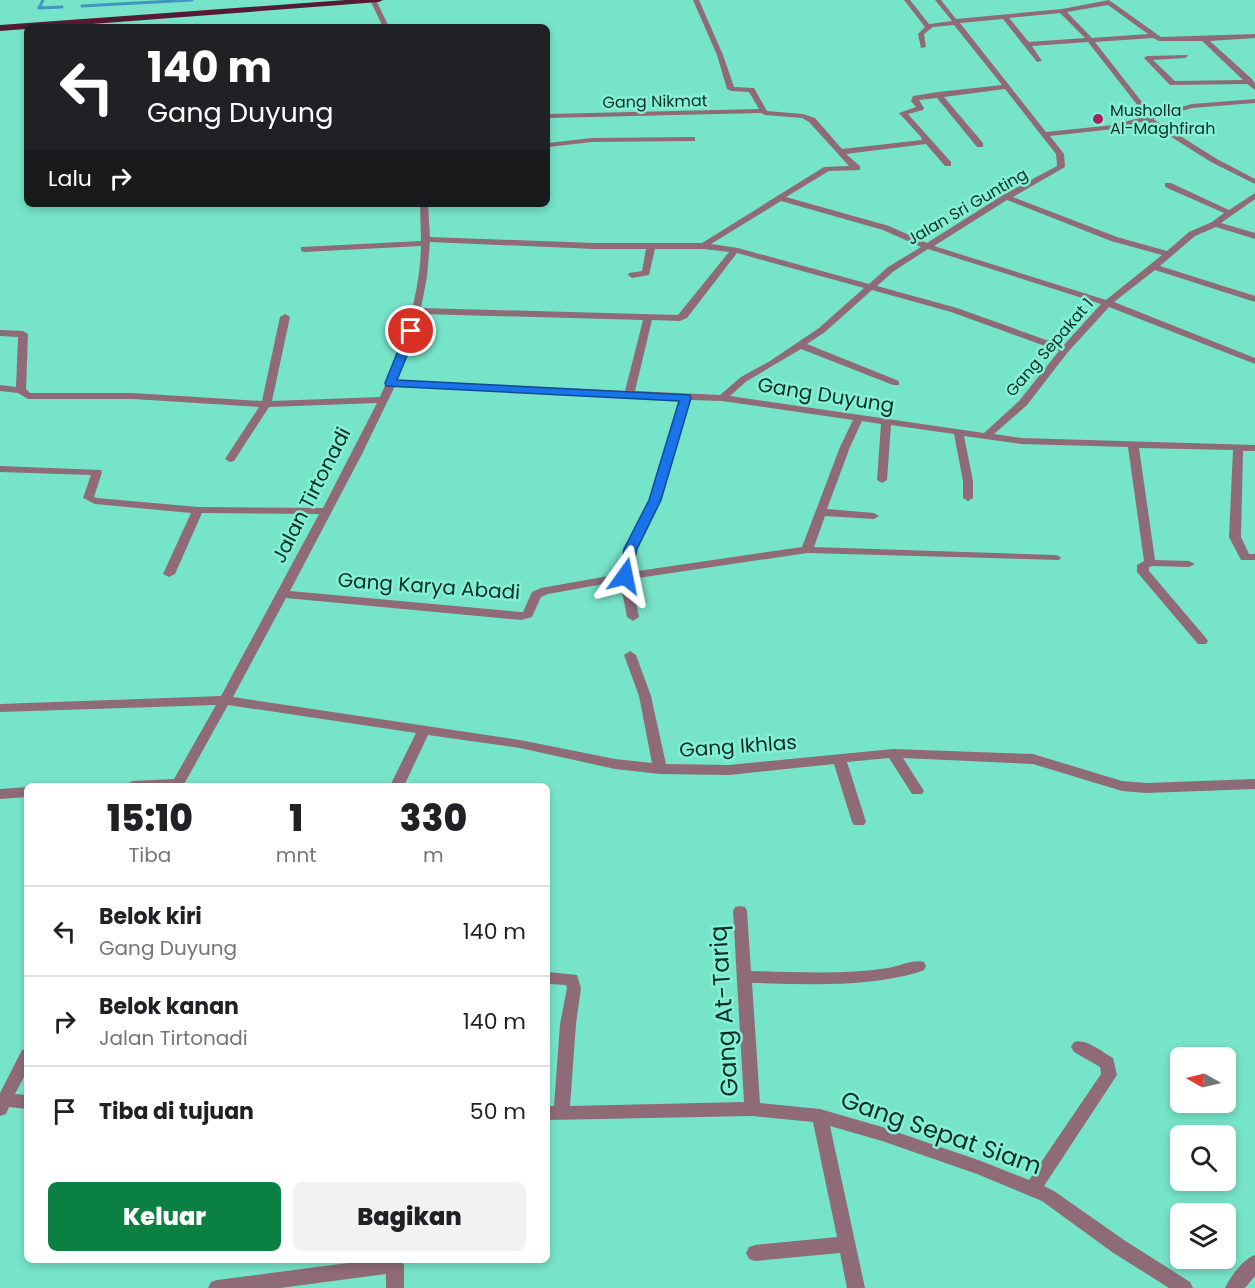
<!DOCTYPE html>
<html lang="id">
<head>
<meta charset="utf-8">
<style>
  body { margin:0; font-family:Poppins,sans-serif; background:#f2f2f2; color:#202124; height:100vh; display:flex; flex-direction:column; font-size:22px; white-space:nowrap }
  * { box-sizing:border-box; margin:0 }
  p { font-size:20px; color:#757577 }
  .icon { flex:none; width:33px; height:33px; fill:none; stroke:currentColor; stroke-width:2; stroke-linecap:round; stroke-linejoin:round }
  .map { position:relative; flex:1; overflow:hidden }
  .drawer { position:absolute; left:24px; top:783px; width:526px; height:480px; display:flex; flex-direction:column; background:#fff; border-radius:9px; box-shadow:0 3px 9px #0003 }
  .drawer>* { flex:none }
  .guide { position:absolute; left:24px; top:24px; width:526px; height:183px; border-radius:9px; box-shadow:0 3px 9px #0003; background:#202124; color:#fff; overflow:hidden }
  .needle { width:39px; rotate:278deg }
  .fabs { position:absolute; left:1170px; top:1047px; display:grid; gap:12px }
  .fabs a { display:grid; place-items:center; width:66px; height:66px; border-radius:9px; background:#fff; box-shadow:0 3px 9px #0003; font-size:30px }
  .pin { position:absolute; display:grid; place-items:center; width:51px; height:51px; color:#fff; margin:-26px; border:3px solid #fff; border-radius:50%; box-shadow:0 2px 6px #0007 }
  .me { position:absolute; width:66px; margin:-33px; rotate:12deg; stroke-linejoin:round; filter:drop-shadow(0 0 4px #0008) }
  .turn { display:flex; align-items:center; gap:21px; height:126px; padding:0 24px; font-size:27px }
  .turn .icon { width:78px; height:78px; stroke-width:2.5 }
  .turn b { display:block; font-size:42px; line-height:51px }
  .then { display:flex; align-items:center; height:57px; padding:0 24px; background:#0003; gap:12px; font-size:22px }
  .eta { display:flex; justify-content:space-evenly; align-items:center; height:102px; text-align:center }
  .eta b { font-size:36px; font-weight:800; line-height:42px }
  .primary-button { display:flex; gap:12px; margin-top:auto; padding:12px 24px }
  .primary-button a { flex:1; height:69px; border-radius:9px; background:#0b8043; color:#fff; font-size:24px; font-weight:800; line-height:69px; text-align:center }
  .primary-button a+a { background:#f2f2f2; color:#202124 }
  ul { padding:0; list-style:none }
  li { display:flex; align-items:center; gap:18px; height:90px; padding:0 24px; border-top:2px solid #e0e0e0 }
  li div { flex:1 }
  li b { display:block; font-size:22px }
  li em { font-style:normal }
  .map>svg:first-child { display:block }
  .lines { fill:none; stroke-linecap:round; stroke-linejoin:round }
  .stream { stroke:#4495c1; stroke-width:3 }
  .minor { fill:#8f6b78; fill-rule:evenodd }
  .primary { fill:#561a35; fill-rule:evenodd }
  .route { fill:#1a73e8; stroke:#114b97; stroke-width:1.5 }
  .poi-dot { fill:#a71e64; stroke:#84f1d6; stroke-width:2 }
  .labels { text-anchor:middle; stroke-width:5; stroke-linejoin:round; paint-order:stroke }
  .far-street-label { font-size:16px; fill:#0a2e26; stroke:#84f1d6 }
  .far-poi-label { font-size:16px; fill:#0a2e26; stroke:#84f1d6; text-anchor:start }
  .street-label { font-size:20px; fill:#0a2e26; stroke:#84f1d6 }
  .near-street-label { font-size:24px; fill:#0a2e26; stroke:#84f1d6 }
</style>
</head>
<body>
<div class="map">
<svg width="1255" height="1288" viewBox="0 0 1255 1288">
  <rect width="100%" height="100%" fill="#76e4c9"/>
  <g class="lines">
    <g class="stream">
      <path d="M 43,0 L 39,8 L 62,7"/>
      <path d="M 82,6 L 192,0"/>
    </g>
    <g class="minor">
      <path d="M 370,0 L 376,0 L 389,27 L 383,27 Z"/>
      <path d="M 693,0 L 699,0 L 723,55 L 734,87 L 754,88 L 767,111 L 803,114 L 815,118 L 842,149 L 922,140 L 921,137 L 899,113 L 916,107 L 911,101 L 913,96 L 938,92 L 1002,85 L 954,25 L 933,27 L 924,34 L 926,47 L 921,48 L 918,34 L 925,27 L 904,0 L 910,0 L 929,24 L 952,21 L 935,0 L 941,0 L 956,19 L 1062,9 L 1109,0 L 1161,37 L 1255,34 L 1255,38 L 1210,41 L 1253,80 L 1255,84 L 1255,90 L 1247,84 L 1170,85 L 1144,58 L 1147,56 L 1187,55 L 1188,56 L 1185,58 L 1153,60 L 1175,81 L 1243,80 L 1202,41 L 1159,41 L 1153,38 L 1095,42 L 1152,115 L 1192,104 L 1255,99 L 1255,103 L 1192,108 L 1153,119 L 1217,159 L 1255,179 L 1255,184 L 1211,162 L 1146,121 L 1114,129 L 1050,136 L 1064,154 L 1065,167 L 1013,197 L 1117,237 L 1167,251 L 1189,232 L 1212,222 L 1224,213 L 1165,187 L 1165,183 L 1171,183 L 1229,210 L 1255,193 L 1255,199 L 1221,223 L 1255,233 L 1255,239 L 1216,227 L 1195,236 L 1160,266 L 1255,296 L 1255,302 L 1155,270 L 1114,302 L 1255,358 L 1255,364 L 1109,307 L 1068,352 L 1027,405 L 994,434 L 1021,438 L 1255,445 L 1255,451 L 1243,451 L 1241,537 L 1249,554 L 1255,554 L 1255,560 L 1241,560 L 1229,537 L 1233,450 L 1139,448 L 1155,560 L 1189,561 L 1195,564 L 1189,567 L 1153,566 L 1149,567 L 1149,571 L 1206,638 L 1208,641 L 1206,644 L 1198,644 L 1137,572 L 1137,565 L 1144,561 L 1128,447 L 1021,444 L 964,436 L 973,481 L 973,498 L 968,501 L 963,498 L 963,481 L 954,434 L 891,425 L 887,480 L 882,483 L 877,480 L 881,424 L 862,421 L 850,447 L 827,509 L 874,513 L 879,516 L 874,519 L 825,516 L 814,547 L 1055,555 L 1059,556 L 1061,558 L 1059,560 L 807,553 L 631,579 L 639,617 L 633,621 L 627,617 L 620,581 L 548,594 L 541,597 L 532,617 L 521,620 L 286,598 L 233,697 L 520,740 L 615,759 L 652,763 L 639,696 L 624,655 L 630,651 L 636,655 L 651,696 L 666,764 L 729,765 L 893,749 L 1033,754 L 1122,781 L 1146,783 L 1255,779 L 1255,789 L 1146,793 L 1122,791 L 1033,764 L 903,758 L 924,791 L 922,794 L 912,794 L 889,758 L 847,762 L 866,822 L 864,825 L 854,825 L 852,822 L 834,764 L 729,775 L 660,774 L 615,769 L 520,748 L 428,735 L 404,786 L 390,786 L 416,733 L 228,705 L 183,786 L 126,786 L 128,783 L 133,781 L 174,779 L 216,705 L 0,712 L 0,704 L 221,696 L 319,514 L 202,513 L 175,574 L 169,577 L 163,574 L 191,513 L 95,504 L 83,498 L 91,475 L 0,472 L 0,466 L 101,470 L 102,472 L 94,497 L 97,498 L 198,507 L 323,508 L 377,403 L 269,407 L 234,461 L 230,462 L 225,459 L 259,407 L 133,399 L 28,399 L 18,393 L 0,391 L 0,385 L 16,387 L 18,337 L 0,336 L 0,330 L 23,331 L 28,334 L 26,389 L 30,393 L 133,393 L 262,401 L 280,317 L 285,314 L 290,317 L 272,401 L 380,397 C 401,351 420,298 421,246 L 304,252 L 301,251 L 301,247 L 421,241 L 420,204 L 428,204 L 430,237 L 595,243 L 702,243 L 824,167 L 849,166 L 809,122 L 802,118 L 765,115 L 761,113 L 548,118 L 548,114 L 759,109 L 749,92 L 731,91 L 727,89 L 717,55 ZM 1108,5 L 1148,34 L 1092,38 L 1067,12 ZM 1060,13 L 1085,38 L 1029,42 L 1009,18 ZM 1003,19 L 1037,62 L 1042,61 L 1032,46 L 1088,42 L 1146,116 L 1114,125 L 1046,132 L 960,23 ZM 1005,89 L 1056,154 L 1057,166 L 1003,195 L 927,243 L 889,226 L 786,197 L 829,171 L 860,170 L 860,166 L 846,154 L 926,144 L 945,166 L 951,166 L 951,162 L 908,114 L 923,110 L 924,108 L 919,100 L 937,98 L 977,147 L 983,147 L 983,143 L 944,97 ZM 1007,200 L 1111,241 L 1162,255 L 1106,300 L 934,246 ZM 781,201 L 883,230 L 921,247 L 888,267 L 869,284 L 738,248 L 711,244 ZM 430,242 L 595,249 L 646,249 L 642,271 L 629,273 L 628,275 L 632,278 L 649,275 L 655,249 L 704,249 L 729,252 L 678,315 L 421,308 L 427,277 ZM 928,249 L 1101,304 L 1063,346 L 957,308 L 877,286 L 894,271 ZM 737,253 L 864,288 L 819,328 L 770,361 L 741,377 L 720,395 L 635,391 L 652,320 L 680,321 L 687,318 ZM 872,290 L 951,312 L 1059,351 L 1019,401 L 984,433 L 730,396 L 747,381 L 801,349 L 893,385 L 899,385 L 899,381 L 807,344 L 825,332 ZM 420,314 L 643,320 L 625,391 L 397,380 ZM 395,386 L 681,399 L 650,500 L 624,549 L 620,574 L 541,588 L 532,592 L 523,612 L 521,612 L 290,591 L 362,454 ZM 690,400 L 722,401 L 853,420 L 840,447 L 802,547 L 631,572 L 636,549 L 660,500 Z"/>
      <path d="M 695,137 L 695,141 L 692,141 L 592,142 L 548,147 L 548,143 L 592,138 Z"/>
      <path d="M 27,787 L 27,797 L 0,799 L 0,789 Z"/>
      <path d="M 740,906 L 745,907 L 747,911 L 751,971 C 796,972 843,975 888,968 C 899,966 914,959 924,962 L 926,966 L 924,970 L 919,972 C 865,988 808,984 752,983 L 760,1103 L 820,1109 L 882,1127 L 981,1161 L 1029,1180 L 1101,1074 L 1100,1067 L 1074,1052 L 1071,1047 L 1074,1042 C 1086,1038 1102,1052 1113,1058 L 1117,1075 L 1044,1186 L 1054,1191 L 1124,1240 L 1190,1282 L 1193,1288 L 1169,1288 L 1112,1252 L 1042,1201 L 977,1174 L 882,1141 L 830,1126 L 865,1288 L 847,1288 L 840,1253 L 755,1261 L 749,1259 L 746,1253 L 749,1247 L 755,1245 L 837,1237 L 813,1122 L 752,1116 L 548,1120 L 548,1106 L 554,1106 L 560,1024 L 567,988 L 566,985 L 548,984 L 548,972 L 577,975 L 581,988 L 576,1024 L 570,1106 L 744,1102 L 733,911 L 735,907 Z"/>
      <path d="M 27,1049 L 27,1071 L 15,1094 L 27,1095 L 27,1109 L 9,1107 L 6,1114 L 0,1116 L 0,1093 L 22,1050 Z"/>
      <path d="M 1255,1255 L 1255,1276 L 1245,1288 L 1225,1288 C 1230,1277 1243,1259 1255,1255 Z"/>
      <path d="M 371,1260 L 401,1260 L 404,1265 L 404,1288 L 386,1288 L 386,1274 L 280,1288 L 208,1288 L 211,1282 L 217,1280 Z"/>
    </g>
    <path class="primary" d="M 346,0 L 383,0 L 379,2 L 0,31 L 0,25 Z"/>
  </g>
  <path class="route" d="M 411,328 L 417,331 L 397,380 L 690,395 L 691,398 L 661,500 L 637,549 L 630,579 L 625,580 L 619,576 L 624,549 L 649,500 L 679,401 L 386,386 L 385,383 L 406,331 Z"/>
  <circle class="poi-dot" cx="1098" cy="119" r="6"/>
  <g class="labels">
    <g class="far-street-label">
      <text transform="translate(655 101) rotate(-1)" y="6">Gang Nikmat</text>
      <text transform="translate(967 206) rotate(-30)" y="6">Jalan Sri Gunting</text>
      <text transform="translate(1049 347) rotate(-49)" y="6">Gang Sepakat 1</text>
    </g>
    <g class="far-poi-label">
      <text x="1110" y="116">Musholla<tspan x="1110" dy="18">Al-Maghfirah</tspan></text>
    </g>
    <g class="street-label">
      <text transform="translate(826 395) rotate(9)" y="7">Gang Duyung</text>
      <text transform="translate(311 495) rotate(-63)" y="7">Jalan Tirtonadi</text>
      <text transform="translate(429 586) rotate(4)" y="7">Gang Karya Abadi</text>
      <text transform="translate(738 746) rotate(-4)" y="7">Gang Ikhlas</text>
    </g>
    <g class="near-street-label">
      <text transform="translate(724 1011) rotate(-94)" y="8">Gang At-Tariq</text>
      <text transform="translate(941 1133) rotate(19)" y="8">Gang Sepat Siam</text>
    </g>
  </g>
</svg>
<div class="fabs">
<a><svg class="needle" viewBox="-14 -14 28 28"><path d="M0-13l5 13h-10z" fill="#e53935"/><path d="M0 13l5-13h-10z" fill="#757577"/></svg></a>
<a><svg class="icon" aria-label="search" viewBox="0 0 24 24"><circle cx="10" cy="10" r="6"/><path d="M15 15l6 6"/></svg></a>
<a><svg class="icon" aria-label="layers" viewBox="0 0 24 24"><path d="M12 4l9 5-9 5-9-5zM3 14l9 5 9-5"/></svg></a>
</div>
<div class="pin" style="left:411px;top:331px;background:#d93025"><svg class="icon" aria-label="arrive" viewBox="0 0 24 24"><path d="M6 21V4h12l-3 4 3 4H6"/></svg></div>
<svg class="me" style="left:625px;top:576px" viewBox="-20 -20 40 40"><path d="M0-17L14 15 0 8-14 15z" fill="#1a73e8" stroke="#fff" stroke-width="4"/></svg>
<div class="guide">
<div class="turn"><svg class="icon" aria-label="left" viewBox="0 0 24 24"><path d="M17 20v-9H6M10 6l-5 5 5 5"/></svg><div><b>140 m</b>Gang Duyung</div></div>
<div class="then">Lalu<svg class="icon" aria-label="right" viewBox="0 0 24 24"><path d="M7 20v-9h11M14 6l5 5-5 5"/></svg></div>
</div>
<section class="drawer">
<div class="eta">
<div><b>15:10</b><p>Tiba</p></div>
<div><b>1</b><p>mnt</p></div>
<div><b>330</b><p>m</p></div>
</div>
<ul>
<li><svg class="icon" aria-label="left" viewBox="0 0 24 24"><path d="M17 20v-9H6M10 6l-5 5 5 5"/></svg><div><b>Belok kiri</b><p>Gang Duyung</p></div><em>140 m</em></li>
<li><svg class="icon" aria-label="right" viewBox="0 0 24 24"><path d="M7 20v-9h11M14 6l5 5-5 5"/></svg><div><b>Belok kanan</b><p>Jalan Tirtonadi</p></div><em>140 m</em></li>
<li><svg class="icon" aria-label="arrive" viewBox="0 0 24 24"><path d="M6 21V4h12l-3 4 3 4H6"/></svg><div><b>Tiba di tujuan</b></div><em>50 m</em></li>
</ul>
<div class="primary-button"><a>Keluar</a><a>Bagikan</a></div>
</section>
</div>
</body>
</html>
